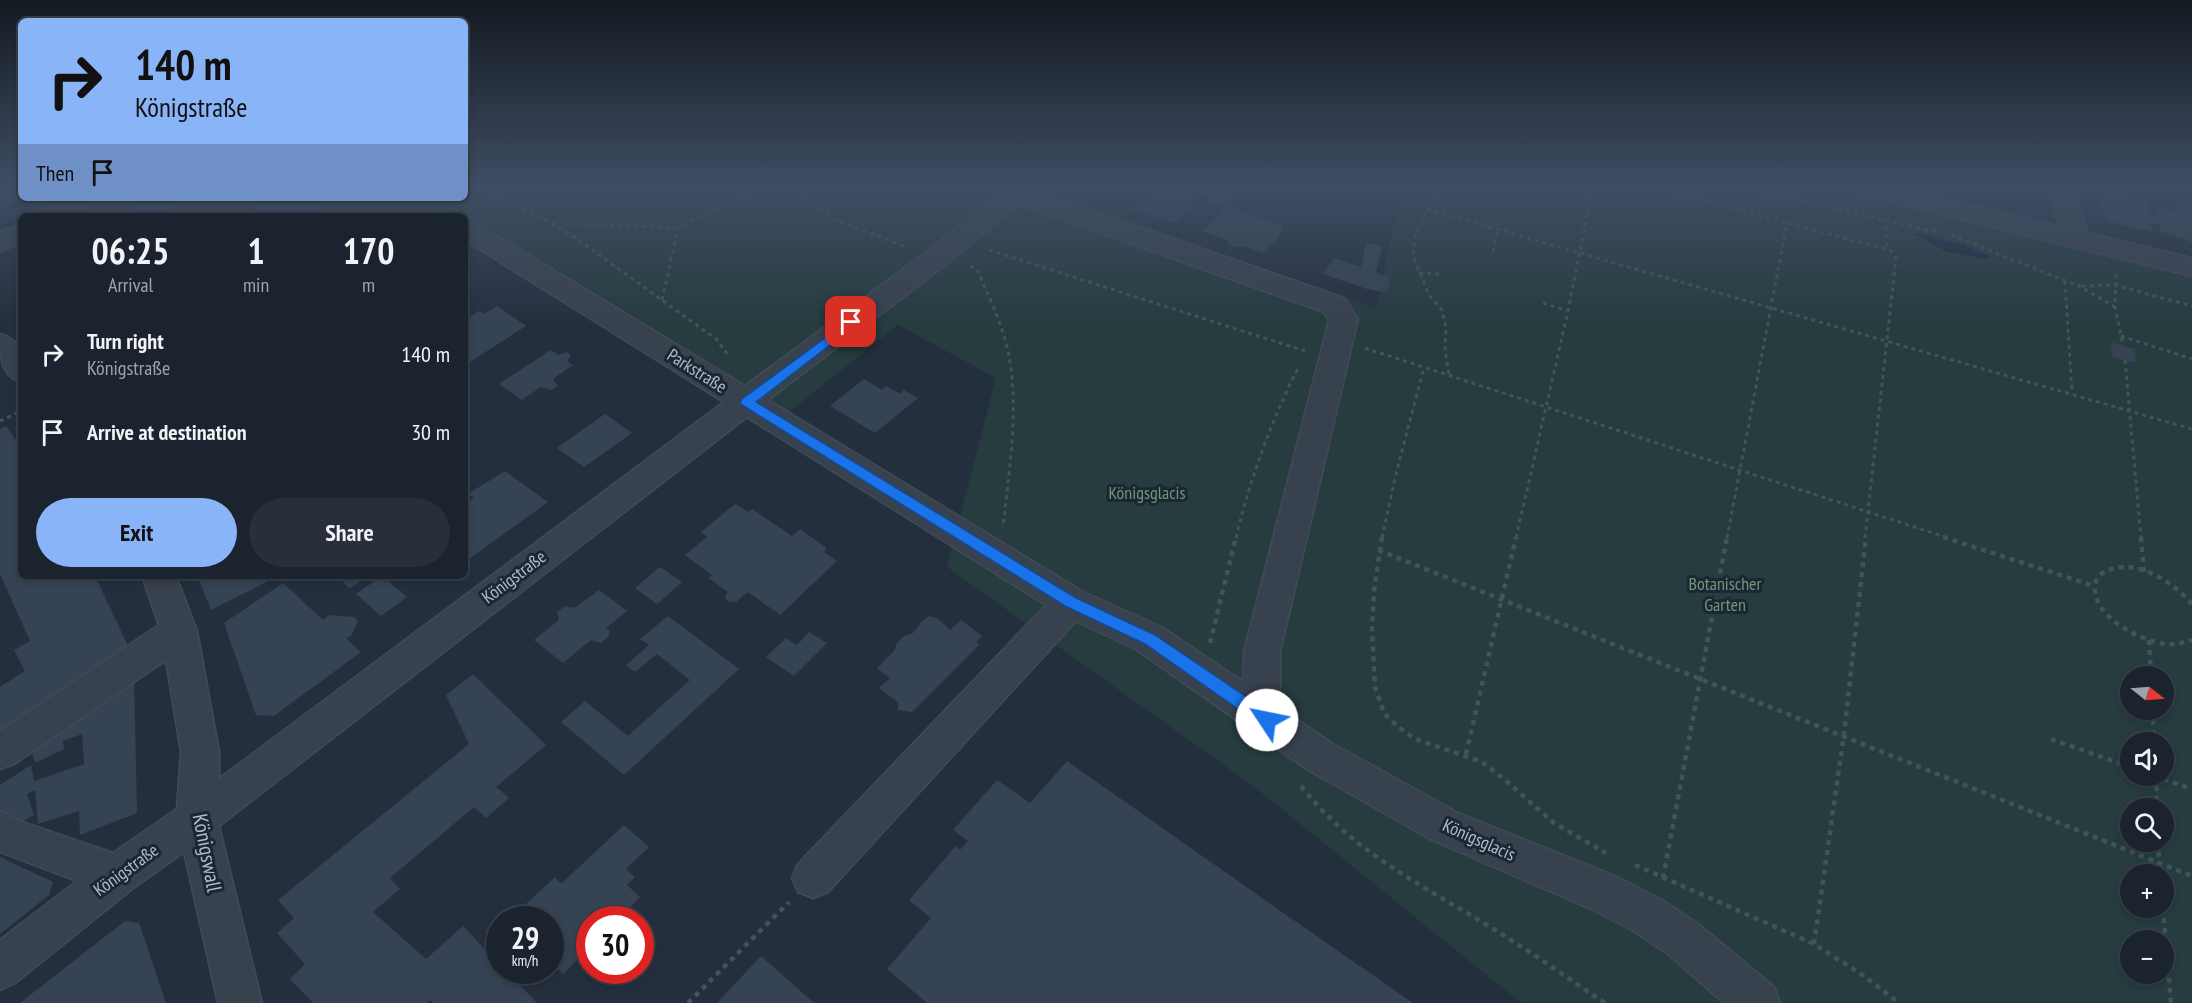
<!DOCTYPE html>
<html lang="en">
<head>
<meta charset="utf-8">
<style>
  body { margin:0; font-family:"PT Sans Narrow",sans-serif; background:#282f3a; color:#f1f3f6; height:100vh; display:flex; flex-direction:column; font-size:22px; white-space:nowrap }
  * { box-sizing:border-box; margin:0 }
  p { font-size:20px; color:#a0a4aa }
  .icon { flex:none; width:33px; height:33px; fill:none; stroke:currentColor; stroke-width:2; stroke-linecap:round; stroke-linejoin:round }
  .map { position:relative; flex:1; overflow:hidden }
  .side { position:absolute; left:18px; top:213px; width:450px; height:366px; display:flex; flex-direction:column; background:#1b232e; border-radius:9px; box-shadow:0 3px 9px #0003,0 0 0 2px #39404a }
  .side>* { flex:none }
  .banner { position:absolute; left:18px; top:18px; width:450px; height:183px; border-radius:9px; box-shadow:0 3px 9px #0003,0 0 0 2px #39404a; background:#8ab4f8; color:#111; overflow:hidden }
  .needle { width:39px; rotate:107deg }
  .tools { position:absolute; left:2120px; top:666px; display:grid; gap:12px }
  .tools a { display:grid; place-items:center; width:54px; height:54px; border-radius:50%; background:#1b232e; box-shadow:0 3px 9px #0003,0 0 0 2px #39404a; font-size:30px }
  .speed { position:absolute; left:486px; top:906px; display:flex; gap:12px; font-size:30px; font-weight:700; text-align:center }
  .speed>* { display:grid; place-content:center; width:78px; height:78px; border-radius:50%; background:#1b232e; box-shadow:0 3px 9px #0003,0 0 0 2px #39404a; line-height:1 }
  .speed small { font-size:15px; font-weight:400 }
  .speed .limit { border:9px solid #d22; background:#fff; color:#111 }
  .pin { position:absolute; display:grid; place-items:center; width:51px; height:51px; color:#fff; margin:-26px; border-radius:12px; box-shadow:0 3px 9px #0006 }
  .me { position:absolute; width:66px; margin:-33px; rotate:304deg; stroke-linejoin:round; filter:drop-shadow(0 0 4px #0008) }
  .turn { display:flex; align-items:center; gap:21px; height:126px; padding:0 18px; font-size:27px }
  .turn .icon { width:78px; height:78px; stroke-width:2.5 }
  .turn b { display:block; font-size:42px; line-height:51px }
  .then { display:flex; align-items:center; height:57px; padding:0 18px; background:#0003; gap:12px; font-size:22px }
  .eta { display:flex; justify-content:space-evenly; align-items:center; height:102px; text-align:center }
  .eta b { font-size:36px; font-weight:700; line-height:42px }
  .primary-button { display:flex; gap:12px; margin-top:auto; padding:12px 18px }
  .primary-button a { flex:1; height:69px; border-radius:36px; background:#8ab4f8; color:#111; font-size:24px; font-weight:700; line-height:69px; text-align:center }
  .primary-button a+a { background:#282f3a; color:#f1f3f6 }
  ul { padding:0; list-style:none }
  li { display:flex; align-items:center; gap:18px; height:78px; padding:0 18px }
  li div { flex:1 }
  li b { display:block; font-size:22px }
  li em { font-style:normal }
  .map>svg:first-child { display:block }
  .green { fill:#263c3f; fill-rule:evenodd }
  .water { fill:#17263c }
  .building { fill:#364354 }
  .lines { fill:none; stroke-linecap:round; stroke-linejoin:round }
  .minor-casing { stroke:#414a57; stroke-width:3 }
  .path-far1 { stroke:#3f5557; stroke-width:3; stroke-dasharray:4 4; stroke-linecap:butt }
  .path { stroke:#3f5557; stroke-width:4.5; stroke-dasharray:5 5; stroke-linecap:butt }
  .minor { fill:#38414e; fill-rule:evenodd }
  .route { fill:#1a73e8; stroke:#114b97; stroke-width:1.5 }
  .labels { text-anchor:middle; stroke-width:6; stroke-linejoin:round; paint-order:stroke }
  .street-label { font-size:18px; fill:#b4bcc9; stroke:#1d2633 }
  .park-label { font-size:18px; fill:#6b9a76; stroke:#1d2633 }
  .near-street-label { font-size:21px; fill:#b4bcc9; stroke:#1d2633 }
</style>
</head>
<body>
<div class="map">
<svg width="2192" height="1003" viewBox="0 0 2192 1003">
  <rect width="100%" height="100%" fill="#242f3e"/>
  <path class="green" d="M 465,185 L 1030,185 L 1376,308 L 1403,185 L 1819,185 L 2034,234 L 2192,274 L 2192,1003 L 1521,1003 L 1252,785 L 947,567 L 996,378 L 898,325 L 765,431 L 465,238 L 465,216 L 431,216 L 403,198 L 465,198 ZM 2130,676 L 2163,676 L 2163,710 L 2130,710 ZM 2130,742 L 2163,742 L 2163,776 L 2130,776 ZM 2130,808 L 2163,808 L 2163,842 L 2130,842 ZM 2130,874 L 2163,874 L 2163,908 L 2130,908 ZM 2130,940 L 2163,940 L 2163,974 L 2130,974 Z"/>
  <path class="water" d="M 1918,233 L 1963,245 L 1989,256 L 1986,259 L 1947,252 L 1915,234 Z"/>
  <g class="building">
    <path d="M 0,185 L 21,185 L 21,198 L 0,209 Z"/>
    <path d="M 1156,185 L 1179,192 L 1182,189 L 1187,191 L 1185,194 L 1197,198 L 1176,223 L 1132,209 L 1141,199 L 1150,202 L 1155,197 L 1147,195 Z"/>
    <path d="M 1196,185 L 1218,185 L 1214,190 L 1236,195 L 1225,207 L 1208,201 L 1211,196 L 1192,192 Z"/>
    <path d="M 1961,185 L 1991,185 L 1991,190 L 1987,189 L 1986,192 Z"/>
    <path d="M 2094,185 L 2115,185 L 2117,191 L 2095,187 Z"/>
    <path d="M 2098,190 L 2145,198 L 2149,215 L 2158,217 L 2157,208 L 2175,212 L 2175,204 L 2192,208 L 2192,242 L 2161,232 L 2160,224 L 2151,222 L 2152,232 L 2111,222 L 2106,219 Z"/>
    <path d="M 148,198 L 183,198 L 187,200 L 174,208 L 181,216 L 116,216 Z"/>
    <path d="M 243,198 L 308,198 L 331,216 L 267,216 Z"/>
    <path d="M 1227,206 L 1258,217 L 1284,226 L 1275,242 L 1271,243 L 1263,253 L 1243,246 L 1236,247 L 1229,245 L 1227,240 L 1203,231 Z"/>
    <path d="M 1366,243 L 1382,246 L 1376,273 L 1390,277 L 1387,293 L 1367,289 L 1323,274 L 1334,258 L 1361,267 Z"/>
    <path d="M 497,306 L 526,326 L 465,365 L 465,319 L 479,311 L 484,314 Z"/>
    <path d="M 2111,342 L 2135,349 L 2136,363 L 2112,357 Z"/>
    <path d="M 551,350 L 558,355 L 567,352 L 571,355 L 567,361 L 573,365 L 553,379 L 558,386 L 551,390 L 541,387 L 522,400 L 499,384 Z"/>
    <path d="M 864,379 L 882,390 L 886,386 L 900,394 L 904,390 L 918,398 L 875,433 L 830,406 Z"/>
    <path d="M 605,414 L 632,433 L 584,467 L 557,448 Z"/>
    <path d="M 6,426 L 21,448 L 21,576 L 95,576 L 130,650 L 78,677 L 81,685 L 0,738 L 0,687 L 25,671 L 14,650 L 30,641 L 0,574 L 0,429 Z"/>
    <path d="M 505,471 L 548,502 L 465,562 L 465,504 L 474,498 L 468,494 Z"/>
    <path d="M 735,504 L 748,512 L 752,509 L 792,536 L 800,529 L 827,548 L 824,552 L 837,561 L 780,615 L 748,592 L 736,602 L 727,601 L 725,596 L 728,592 L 708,578 L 712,575 L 685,555 L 707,537 L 701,532 Z"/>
    <path d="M 660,567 L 682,582 L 657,604 L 635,588 Z"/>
    <path d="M 197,576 L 275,576 L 263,584 L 211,610 Z"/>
    <path d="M 336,576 L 368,576 L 350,588 Z"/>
    <path d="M 382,576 L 407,597 L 381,616 L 356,594 Z"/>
    <path d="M 283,583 L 323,620 L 329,615 L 355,617 L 358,621 L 351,636 L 346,638 L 361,652 L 274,716 L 256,715 L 224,623 Z"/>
    <path d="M 599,590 L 627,611 L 606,628 L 609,630 L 609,636 L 601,643 L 591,640 L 563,663 L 534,640 L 559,620 L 557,612 L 565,606 L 574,608 Z"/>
    <path d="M 668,616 L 739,669 L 624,775 L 561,722 L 585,701 L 628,736 L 690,680 L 657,654 L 635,672 L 626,665 L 649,645 L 640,639 Z"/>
    <path d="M 929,616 L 937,618 L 950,630 L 961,620 L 982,636 L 976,642 L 979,645 L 912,712 L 898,710 L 898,702 L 879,688 L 890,678 L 877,668 L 894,651 L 897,643 L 904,636 L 913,633 L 922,621 Z"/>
    <path d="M 809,632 L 827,643 L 794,676 L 766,657 L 786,638 L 797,645 Z"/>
    <path d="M 473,674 L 546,745 L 496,787 L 509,798 L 486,818 L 474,807 L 390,878 L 400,889 L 373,912 L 426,959 L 463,926 L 500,965 L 500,970 L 505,970 L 537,1003 L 433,1003 L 430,1000 L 427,1003 L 313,1003 L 290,979 L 305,964 L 277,933 L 294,918 L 278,900 L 469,744 L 446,695 Z"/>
    <path d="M 134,676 L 137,813 L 80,835 L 79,811 L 38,824 L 35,790 L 27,794 L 34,815 L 13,827 L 0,822 L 0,785 L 31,765 L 34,781 L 84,764 L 82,734 L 63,741 L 64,749 L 35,763 L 28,737 Z"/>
    <path d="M 1067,761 L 1272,905 L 1413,1003 L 927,1003 L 887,969 L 931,918 L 909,900 L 956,846 L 960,850 L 968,841 L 953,830 L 997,780 L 1030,803 Z"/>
    <path d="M 624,825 L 649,847 L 626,869 L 635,877 L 627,885 L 640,897 L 618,920 L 590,920 L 590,947 L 563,974 L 550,962 L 550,920 L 509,920 L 555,877 L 561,884 Z"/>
    <path d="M 0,857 L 53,882 L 49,895 L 0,934 Z"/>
    <path d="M 125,921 L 139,923 L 166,1003 L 20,1003 Z"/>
    <path d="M 761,956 L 814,1003 L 717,1003 Z"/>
  </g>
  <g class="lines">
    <g class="minor-casing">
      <g id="minor">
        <path d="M 1011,185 L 1039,185 L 1034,191 L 1344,298 L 1358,319 L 1280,652 L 1280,697 L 1283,710 L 1333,744 L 1458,813 L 1619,878 L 1662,900 L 1698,924 L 1774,987 L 1780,1003 L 1724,1003 L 1668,954 L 1632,930 L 1589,908 L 1430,839 L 1305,768 L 1137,650 L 1076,621 L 828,892 L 813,898 L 798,892 L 792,878 L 798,864 L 1046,605 L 747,417 L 219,826 L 262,1003 L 218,1003 L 184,852 L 132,889 L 15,983 L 0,990 L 0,940 L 77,881 L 0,852 L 0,811 L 25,823 L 113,853 L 177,809 L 181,752 L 166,660 L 14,764 L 0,769 L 0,731 L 159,625 L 142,576 L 176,576 L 197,631 L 219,752 L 219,779 L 724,402 L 465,240 L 465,220 L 474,222 L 745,386 L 929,250 ZM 1019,204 L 1324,312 L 1329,320 L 1244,652 L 1243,682 L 1163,628 L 1083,592 L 768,400 L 949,262 Z"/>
        <path d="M 1841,185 L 1884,185 L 2059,226 L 2046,185 L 2072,185 L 2088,233 L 2192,258 L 2192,276 L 1845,190 Z"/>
        <path d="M 63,198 L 96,198 C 82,218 57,216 36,216 L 40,210 Z"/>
        <path d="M 21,224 L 21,243 L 0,251 L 0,232 Z"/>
        <path d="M 0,334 C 26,341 21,361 21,382 C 0,376 0,355 0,334 Z"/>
      </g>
    </g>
    <g class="path-far1">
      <path d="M 472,185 L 551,223 L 580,241 L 716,339 L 729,356"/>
      <path d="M 788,185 L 834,219 L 906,247"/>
      <path d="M 1642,185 L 1890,250"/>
      <path d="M 1729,185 L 1941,233"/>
      <path d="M 1427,209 L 2192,429"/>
      <path d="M 444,215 L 480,189"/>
      <path d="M 553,223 L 678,228"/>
      <path d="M 1951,235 L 2081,287 L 2115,307"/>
      <path d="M 989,250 L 1305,351"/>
      <path d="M 1493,252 L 1498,230"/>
      <path d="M 970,266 L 977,269 C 989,297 1003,325 1009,356 C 1019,411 1009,472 1003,527"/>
      <path d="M 1419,273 L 1439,274"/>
      <path d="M 2116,274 L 2115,307 L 2123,345"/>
      <path d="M 2065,281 L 2072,393"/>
      <path d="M 2082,286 L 2115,285 L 2192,306"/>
      <path d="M 662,300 L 678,228 L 710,211 L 775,185"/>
      <path d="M 1543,303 L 1568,311"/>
      <path d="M 2121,336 L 2192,359"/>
      <path d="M 1365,348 L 1948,538"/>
      <path d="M 2125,360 L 2141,538"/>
      <path d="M 1449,374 L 1445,351 L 1446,327 L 1442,310 L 1429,295 L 1413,256 L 1415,237 L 1427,209 L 1440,192 L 1451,185"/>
      <path d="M 0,421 L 21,411"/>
      <path d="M 1236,538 C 1250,478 1271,422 1299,366"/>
      <path d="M 1382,538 L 1395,478 L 1424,367"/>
      <path d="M 1516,538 L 1568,311 L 1593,185"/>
      <path d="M 1727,538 L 1787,223"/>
      <path d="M 1865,538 L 1896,258 L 1887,245 L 1885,221"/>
    </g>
    <g class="path">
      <path d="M 1382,537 L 1374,591 L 1372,629 L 1375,687 L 1384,713 L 1398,727 L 1415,739 L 1482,762 L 1504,779 L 1554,823 L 1606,853"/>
      <path d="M 1943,537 L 2094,586"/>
      <path d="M 2141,537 L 2144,572"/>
      <path d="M 1378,550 L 2192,876"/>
      <path d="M 2192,604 C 2173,582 2136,557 2106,571 C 2100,574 2096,579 2095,585 C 2092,617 2139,640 2165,644 C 2174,645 2183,643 2192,640"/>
      <path d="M 2149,640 L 2151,676"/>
      <path d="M 1210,643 L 1236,537"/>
      <path d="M 2152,710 L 2154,742"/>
      <path d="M 2051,739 L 2130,767"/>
      <path d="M 1466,754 L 1516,537"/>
      <path d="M 2154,776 L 2192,789"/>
      <path d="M 2156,776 L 2157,808"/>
      <path d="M 1301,786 C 1352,851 1418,883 1487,925 C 1527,949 1566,977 1605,1003"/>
      <path d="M 2158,842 L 2160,874"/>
      <path d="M 1635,865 L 1814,944 L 1864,976 L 1899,1003"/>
      <path d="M 1663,878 L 1727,537"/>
      <path d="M 2163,908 L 2171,1003"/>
      <path d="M 1814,944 L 1844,734 L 1866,537"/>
      <path d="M 688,1003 L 789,902"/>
    </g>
    <use href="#minor" class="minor"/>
  </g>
  <linearGradient id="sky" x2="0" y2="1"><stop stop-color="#141a22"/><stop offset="0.57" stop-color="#3f4d63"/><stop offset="1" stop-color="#3f4d63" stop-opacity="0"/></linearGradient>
  <rect width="2192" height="325" fill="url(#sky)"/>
  <path class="route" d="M 851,319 L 857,322 L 856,325 L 756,402 L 1076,598 L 1155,635 L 1273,715 L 1275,720 L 1273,725 L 1267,727 L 1261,725 L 1145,644 L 1065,606 L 742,405 L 740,402 L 742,399 Z"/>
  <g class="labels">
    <g class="street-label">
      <text transform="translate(697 371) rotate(32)" y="6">Parkstraße</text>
      <text transform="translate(514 577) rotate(-37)" y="6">Königstraße</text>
      <text transform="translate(1479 840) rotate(24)" y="6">Königsglacis</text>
      <text transform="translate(126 870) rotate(-36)" y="6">Königstraße</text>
    </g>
    <g class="park-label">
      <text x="1147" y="499">Königsglacis</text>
      <text x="1725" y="590">Botanischer<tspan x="1725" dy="21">Garten</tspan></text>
    </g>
    <g class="near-street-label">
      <text transform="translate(207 853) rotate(79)" y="7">Königswall</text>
    </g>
  </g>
</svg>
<div class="tools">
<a><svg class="needle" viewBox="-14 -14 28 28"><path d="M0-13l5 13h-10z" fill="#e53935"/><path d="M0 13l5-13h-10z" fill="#a0a4aa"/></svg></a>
<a><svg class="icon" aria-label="sound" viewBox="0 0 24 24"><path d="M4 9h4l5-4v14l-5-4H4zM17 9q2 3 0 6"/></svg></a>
<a><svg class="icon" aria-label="search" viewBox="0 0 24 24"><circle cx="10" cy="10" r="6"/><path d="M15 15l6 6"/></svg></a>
<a>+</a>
<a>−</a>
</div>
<div class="speed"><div>29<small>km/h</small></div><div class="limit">30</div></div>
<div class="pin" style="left:851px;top:322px;background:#d93025"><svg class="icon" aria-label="arrive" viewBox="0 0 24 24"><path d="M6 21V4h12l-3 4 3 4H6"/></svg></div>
<svg class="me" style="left:1267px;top:720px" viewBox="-20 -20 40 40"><circle r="19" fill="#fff"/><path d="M0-13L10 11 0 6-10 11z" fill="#1a73e8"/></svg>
<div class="banner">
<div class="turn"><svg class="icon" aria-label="right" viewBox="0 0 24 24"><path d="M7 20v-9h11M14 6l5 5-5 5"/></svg><div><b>140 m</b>Königstraße</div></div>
<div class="then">Then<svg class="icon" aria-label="arrive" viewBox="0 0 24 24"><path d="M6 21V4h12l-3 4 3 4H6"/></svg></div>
</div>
<section class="side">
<div class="eta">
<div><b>06:25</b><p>Arrival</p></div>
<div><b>1</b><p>min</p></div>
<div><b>170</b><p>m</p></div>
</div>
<ul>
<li><svg class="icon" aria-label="right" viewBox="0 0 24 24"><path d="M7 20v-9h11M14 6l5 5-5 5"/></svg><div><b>Turn right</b><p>Königstraße</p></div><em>140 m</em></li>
<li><svg class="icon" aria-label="arrive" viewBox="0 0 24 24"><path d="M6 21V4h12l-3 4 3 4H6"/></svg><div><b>Arrive at destination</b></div><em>30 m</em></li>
</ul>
<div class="primary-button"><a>Exit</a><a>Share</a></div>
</section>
</div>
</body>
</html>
